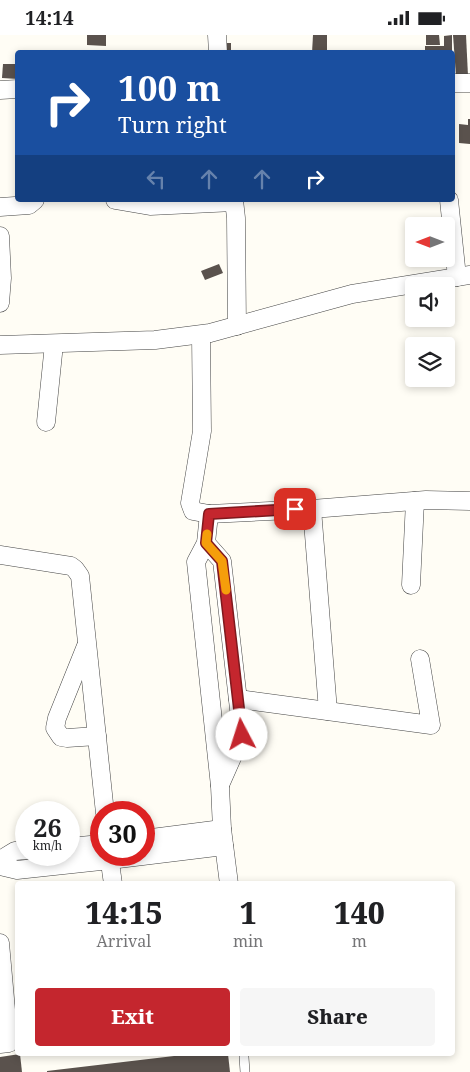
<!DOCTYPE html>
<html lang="en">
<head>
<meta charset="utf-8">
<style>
  body { margin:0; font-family:"Noto Serif",serif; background:#f6f6f6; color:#202124; height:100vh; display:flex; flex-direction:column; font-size:19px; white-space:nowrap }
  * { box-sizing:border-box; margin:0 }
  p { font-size:16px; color:#757577 }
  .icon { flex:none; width:28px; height:28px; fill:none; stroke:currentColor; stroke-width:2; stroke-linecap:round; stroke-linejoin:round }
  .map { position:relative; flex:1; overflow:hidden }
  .drawer { position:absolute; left:15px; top:846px; width:440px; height:175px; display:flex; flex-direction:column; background:#fff; border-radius:5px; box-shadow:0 2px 8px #0003 }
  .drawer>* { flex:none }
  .guide { position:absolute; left:15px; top:15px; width:440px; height:152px; border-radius:5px; box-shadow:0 2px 8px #0003; background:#1a4fa0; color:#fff; overflow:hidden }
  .needle { width:32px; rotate:270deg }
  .fabs { position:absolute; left:405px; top:182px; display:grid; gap:10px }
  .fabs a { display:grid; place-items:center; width:50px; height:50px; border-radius:5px; background:#fff; box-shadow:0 2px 8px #0003; font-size:25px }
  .speed { position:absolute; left:15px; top:766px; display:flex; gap:10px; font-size:25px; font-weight:700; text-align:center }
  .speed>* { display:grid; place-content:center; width:65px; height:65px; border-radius:50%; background:#fff; box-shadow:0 2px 8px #0003; line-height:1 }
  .speed small { font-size:12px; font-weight:400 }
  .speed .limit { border:8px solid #d22; background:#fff; color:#111 }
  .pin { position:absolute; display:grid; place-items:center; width:42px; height:42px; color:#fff; margin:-21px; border-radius:10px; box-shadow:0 2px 8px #0006 }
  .me { position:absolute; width:55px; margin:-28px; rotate:355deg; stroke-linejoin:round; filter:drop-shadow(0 0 4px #0008) }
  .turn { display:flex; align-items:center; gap:18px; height:105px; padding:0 20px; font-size:22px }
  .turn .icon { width:65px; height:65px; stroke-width:2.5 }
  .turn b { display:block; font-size:35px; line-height:42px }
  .lanes { display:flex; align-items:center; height:48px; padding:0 20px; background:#0003; justify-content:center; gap:25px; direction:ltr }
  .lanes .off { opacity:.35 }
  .eta { display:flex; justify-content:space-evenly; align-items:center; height:85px; text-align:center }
  .eta b { font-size:30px; font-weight:800; line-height:35px }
  .cta { display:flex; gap:10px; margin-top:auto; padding:10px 20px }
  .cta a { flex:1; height:58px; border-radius:5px; background:#c4262e; color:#fff; font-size:20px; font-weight:800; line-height:58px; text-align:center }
  .cta a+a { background:#f6f6f6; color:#202124 }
  .status { display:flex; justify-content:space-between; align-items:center; height:35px; padding:0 25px; background:#fff; direction:ltr }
  .status svg { height:14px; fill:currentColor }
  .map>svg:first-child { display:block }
  .building { fill:#5a524d }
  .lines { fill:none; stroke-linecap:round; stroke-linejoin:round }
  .service-casing { stroke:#444; stroke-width:10 }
  .minor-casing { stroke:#444; stroke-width:19 }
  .service { stroke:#fff; stroke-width:9 }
  .minor { stroke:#fff; stroke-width:18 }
  .route-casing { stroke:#7f191e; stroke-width:12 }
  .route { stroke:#c4262e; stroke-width:9 }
  .slow { stroke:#f59e0b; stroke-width:9 }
</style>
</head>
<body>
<div class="status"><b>14:14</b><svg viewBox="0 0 49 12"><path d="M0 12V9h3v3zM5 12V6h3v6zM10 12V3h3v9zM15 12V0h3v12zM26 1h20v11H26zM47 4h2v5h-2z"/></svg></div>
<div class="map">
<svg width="470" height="1037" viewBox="0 0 470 1037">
  <rect width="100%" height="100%" fill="#fffdf5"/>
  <g class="building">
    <path d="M 87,0 L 106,0 L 106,11 L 87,10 Z"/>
    <path d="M 313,0 L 327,0 L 327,18 L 312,18 Z"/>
    <path d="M 426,0 L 439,0 L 440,10 L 426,10 Z"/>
    <path d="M 452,0 L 452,18 L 425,18 L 425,11 L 444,11 L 444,1 Z"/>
    <path d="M 453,0 L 466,0 L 468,41 L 456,41 Z"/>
    <rect x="224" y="8" width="7" height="10"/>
    <path d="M 3,29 L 18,29 L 18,44 L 2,43 Z"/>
    <path d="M 468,84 L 470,84 L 470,109 L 459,108 L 459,89 L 468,90 Z"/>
    <path d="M 219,229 L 223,238 L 205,245 L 201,236 Z"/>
    <path d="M 20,1019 L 22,1037 L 0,1037 L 0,1022 Z"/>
    <path d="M 191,1019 L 228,1019 L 230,1037 L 47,1037 L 47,1036 Z"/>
  </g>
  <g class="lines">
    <g class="service-casing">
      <path id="service" d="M 244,1022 L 245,1037"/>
    </g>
    <g class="minor-casing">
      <g id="minor">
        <path d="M 217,0 L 218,18"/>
        <path d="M 452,48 L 470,48"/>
        <path d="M 0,55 L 18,54"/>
        <path d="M 115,165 L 150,171 L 234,167"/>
        <path d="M 234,165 L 236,183 L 237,291"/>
        <path d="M 449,165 L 457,242"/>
        <path d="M 0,172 L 29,170 L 35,165"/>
        <path d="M 0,201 L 2,243 L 0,268"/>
        <path d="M 201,300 L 202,396 L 190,468 L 193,476 L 209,479 L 312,474 L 426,465 L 470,466"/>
        <path d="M 0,310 L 155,305 L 210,298 L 352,259 L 470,240"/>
        <path d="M 46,387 L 54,309"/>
        <path d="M 312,474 L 328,676"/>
        <path d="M 209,479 L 206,508 L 196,527 L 220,751 L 222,794 L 229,849"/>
        <path d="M 206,508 L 222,526 L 242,700 L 220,750"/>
        <path d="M 0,520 L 71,531 L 75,534 L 80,541 L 105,778"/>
        <path d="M 411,550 L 415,466"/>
        <path d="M 86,611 L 57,683 L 55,693 L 61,702 L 67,703 L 97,701"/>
        <path d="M 238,664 L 431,690 L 420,624"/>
        <path d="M 144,804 L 222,794"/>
        <path d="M 69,812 L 101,809"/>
        <path d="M 109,820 L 113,849"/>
        <path d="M 0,825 L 15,816 L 26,815"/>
        <path d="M 0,831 L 17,835 L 110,825 L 224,811"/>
        <path d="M 0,908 L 9,1008 L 0,1009"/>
      </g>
    </g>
    <use href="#service" class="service"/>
    <use href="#minor" class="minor"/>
  </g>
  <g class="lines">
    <g class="route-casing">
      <path id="route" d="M 242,700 L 222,526 L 206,508 L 209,479 L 295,474"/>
    </g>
    <use href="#route" class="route"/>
    <path class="slow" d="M 207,499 L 206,508 L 222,526 L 226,555"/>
  </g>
</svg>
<div class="fabs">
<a><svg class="needle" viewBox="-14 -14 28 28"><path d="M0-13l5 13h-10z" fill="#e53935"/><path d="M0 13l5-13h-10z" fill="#757577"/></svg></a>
<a><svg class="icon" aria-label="sound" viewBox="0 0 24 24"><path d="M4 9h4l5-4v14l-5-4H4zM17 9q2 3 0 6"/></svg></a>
<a><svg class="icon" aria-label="layers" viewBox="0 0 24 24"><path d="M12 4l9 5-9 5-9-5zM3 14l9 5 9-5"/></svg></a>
</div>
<div class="speed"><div>26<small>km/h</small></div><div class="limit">30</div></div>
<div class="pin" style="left:295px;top:474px;background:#d93025"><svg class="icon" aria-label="arrive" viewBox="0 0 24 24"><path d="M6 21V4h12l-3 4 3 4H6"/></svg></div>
<svg class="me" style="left:242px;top:700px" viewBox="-20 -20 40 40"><circle r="19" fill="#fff"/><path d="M0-13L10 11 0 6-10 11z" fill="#c4262e"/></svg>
<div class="guide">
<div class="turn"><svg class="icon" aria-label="right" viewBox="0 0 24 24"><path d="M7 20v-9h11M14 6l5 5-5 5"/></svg><div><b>100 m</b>Turn right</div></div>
<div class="lanes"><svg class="icon off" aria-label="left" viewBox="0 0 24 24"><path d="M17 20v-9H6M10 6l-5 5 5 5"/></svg><svg class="icon off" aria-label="ahead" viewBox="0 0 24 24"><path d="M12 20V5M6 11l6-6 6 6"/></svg><svg class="icon off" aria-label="ahead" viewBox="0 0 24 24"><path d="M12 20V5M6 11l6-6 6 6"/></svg><svg class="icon" aria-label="right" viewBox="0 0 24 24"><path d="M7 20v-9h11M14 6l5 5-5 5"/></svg></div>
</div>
<section class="drawer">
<div class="eta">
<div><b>14:15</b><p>Arrival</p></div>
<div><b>1</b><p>min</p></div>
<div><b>140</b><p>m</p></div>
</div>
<div class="cta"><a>Exit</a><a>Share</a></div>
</section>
</div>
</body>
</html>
